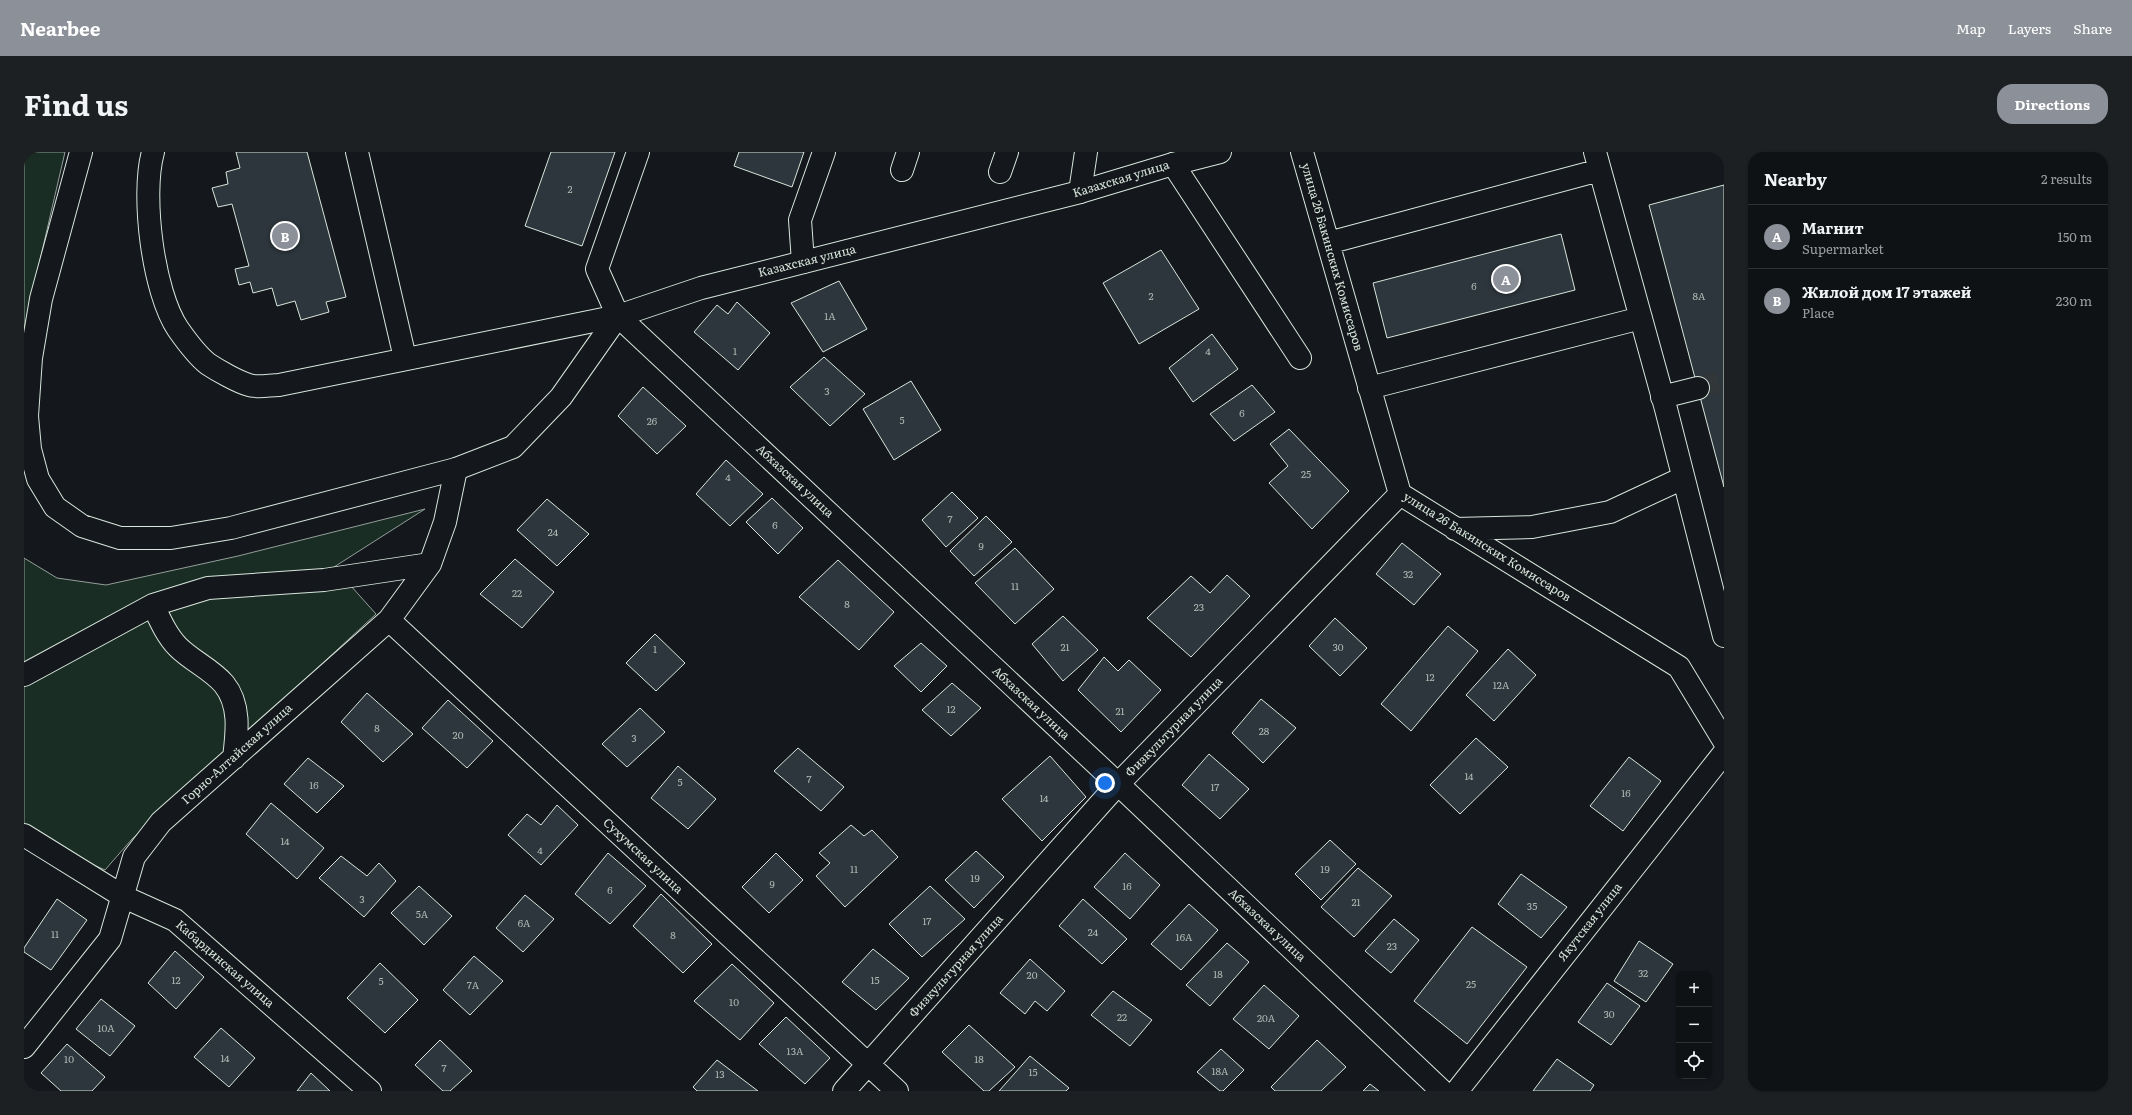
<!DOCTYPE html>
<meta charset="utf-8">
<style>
:root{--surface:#0f1215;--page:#1d2022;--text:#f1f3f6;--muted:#9b9ea0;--line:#2f3234;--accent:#8c9099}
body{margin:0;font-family:Literata,serif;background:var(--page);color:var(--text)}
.controls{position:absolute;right:12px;bottom:12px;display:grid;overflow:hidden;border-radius:8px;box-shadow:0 1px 3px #0004}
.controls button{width:36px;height:36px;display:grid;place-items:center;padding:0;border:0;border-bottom:1px solid var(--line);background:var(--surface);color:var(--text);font:20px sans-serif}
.you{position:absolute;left:1081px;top:631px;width:14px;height:14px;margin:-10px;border:3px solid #fff;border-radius:50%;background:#1a73e8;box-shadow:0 0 0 6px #1a73e833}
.badge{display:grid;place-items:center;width:26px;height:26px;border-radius:50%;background:var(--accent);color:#fff;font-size:13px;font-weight:700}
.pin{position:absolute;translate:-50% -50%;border:2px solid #fff;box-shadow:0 1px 4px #0006}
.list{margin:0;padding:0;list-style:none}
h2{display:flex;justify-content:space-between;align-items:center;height:52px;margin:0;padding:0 16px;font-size:17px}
h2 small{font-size:13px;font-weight:400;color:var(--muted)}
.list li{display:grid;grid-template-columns:26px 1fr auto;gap:12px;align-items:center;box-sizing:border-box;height:64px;padding:0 16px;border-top:1px solid var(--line)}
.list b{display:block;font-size:15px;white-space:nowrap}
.list p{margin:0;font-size:13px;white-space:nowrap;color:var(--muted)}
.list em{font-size:13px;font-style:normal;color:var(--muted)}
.icon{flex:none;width:22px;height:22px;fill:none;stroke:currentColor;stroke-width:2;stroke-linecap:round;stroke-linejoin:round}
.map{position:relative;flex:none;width:1700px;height:939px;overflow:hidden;border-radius:16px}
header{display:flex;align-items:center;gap:24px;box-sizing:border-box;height:56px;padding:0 20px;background:var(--accent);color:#fff}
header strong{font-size:19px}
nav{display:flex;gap:22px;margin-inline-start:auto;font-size:14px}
.intro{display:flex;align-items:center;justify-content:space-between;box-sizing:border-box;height:96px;padding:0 24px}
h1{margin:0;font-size:28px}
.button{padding:10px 18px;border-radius:16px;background:var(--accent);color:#fff;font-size:14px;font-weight:700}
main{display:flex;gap:24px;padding:0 24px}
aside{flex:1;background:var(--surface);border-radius:16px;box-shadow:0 1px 3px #0004}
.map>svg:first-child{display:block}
</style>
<header>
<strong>Nearbee</strong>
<nav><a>Map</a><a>Layers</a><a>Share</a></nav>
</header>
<div class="intro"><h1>Find us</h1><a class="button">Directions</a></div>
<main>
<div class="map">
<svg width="1700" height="939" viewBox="0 0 1700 939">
<rect width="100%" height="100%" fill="#14181c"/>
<path fill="#1a2d24" stroke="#939e99" d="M0,0h41l-41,177z
M401,357l-91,58 42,47 -244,225 -27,31 -81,-37v-275l33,20 49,7 132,-29z"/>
<path fill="#2c363c" stroke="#d8e6dc" d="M212,0h71l39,145 -20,5 3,10 -28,8 -6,-19 -18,5 -5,-18 -19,5 -3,-11 -11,3 -4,-16 14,-3 -17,-62 -14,3 -6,-19 16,-4 -2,-12 14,-4z
M527,0h64l-33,94 -57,-20z
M715,0h65l-12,35 -58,-21z
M1700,33v302l-75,-282z
M1537,82l14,56 -188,48 -14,-55z
M1137,98l38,59 -60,35 -36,-61z
M815,129l28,48 -44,23 -32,-49z
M713,150l33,31 -32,37 -44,-38 23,-27 11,9z
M1188,182l26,35 -45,33 -24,-34z
M800,205l41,37 -35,32 -40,-39z
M887,229l30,49 -47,30 -31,-51z
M1228,233l23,27 -41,29 -24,-27z
M619,235l43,39 -29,28 -39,-38z
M1265,277l60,62 -37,38 -43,-46 19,-17 -18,-22z
M702,308l37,34 -33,32 -34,-32z
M928,340l26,26 -32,29 -24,-27z
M748,346l31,30 -25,26 -32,-32z
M523,347l42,35 -32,32 -40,-36z
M962,364l26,26 -38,34 -24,-25z
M1378,391l39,31 -27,31 -38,-31z
M991,396l39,41 -39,35 -40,-41z
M491,407l39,33 -32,36 -42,-34z
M814,408l56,52 -35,38 -60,-53z
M1203,423l23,21 -59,61 -44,-39 44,-42 19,17z
M1039,464l35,34 -35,31 -31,-37z
M1311,466l32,30 -27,28 -31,-30z
M1424,474l30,25 -67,80 -30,-27z
M631,482l30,29 -29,28 -30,-28z
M897,491l26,23 -26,26 -27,-26z
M1484,497l28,26 -42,46 -28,-26z
M1080,505l14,14 11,-11 32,30 -40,42 -43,-42z
M928,531l29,25 -30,28 -29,-26z
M343,541l46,41 -30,28 -42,-40z
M1237,547l35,29 -33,35 -31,-30z
M424,548l45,41 -26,27 -45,-40z
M616,556l25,24 -38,35 -25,-23z
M1452,586l32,29 -48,47 -30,-29z
M774,596l46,39 -23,24 -47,-40z
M1185,602l40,35 -29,30 -38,-34z
M1026,604l36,41 -44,44 -40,-42z
M1605,605l32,24 -38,50 -33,-25z
M284,606l36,28 -27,27 -33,-29z
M654,614l38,33 -28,30 -37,-31z
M247,651l53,45 -27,31 -51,-45z
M533,653l21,20 -37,40 -33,-30 19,-21 14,11z
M827,673l13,11 8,-6 26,27 -53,50 -29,-31 14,-13 -11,-10z
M1306,688l26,24 -35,36 -26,-26z
M952,699l28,26 -30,31 -29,-28z
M584,701l38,33 -36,38 -35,-30z
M752,701l27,27 -34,33 -27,-26z
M1101,701l35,32 -30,34 -36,-32z
M317,704l26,20 12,-13 17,18 -32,36 -45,-39z
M1334,716l34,28 -38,41 -33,-30z
M1497,722l46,33 -26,31 -43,-34z
M395,734l33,30 -28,29 -33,-32z
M906,734l35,33 -43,38 -33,-33z
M637,742l51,50 -29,29 -50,-47z
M501,743l29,24 -31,33 -27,-24z
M33,747l30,21 -36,50 -27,-18v-4z
M1059,747l44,40 -25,25 -43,-38z
M1165,752l29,26 -37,40 -30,-26z
M1370,767l25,21 -28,33 -26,-22z
M1448,775l55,40 -60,77 -53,-43z
M1615,789l34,23 -27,38 -32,-21z
M1203,791l22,19 -39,44 -24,-21z
M849,797l36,29 -33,32 -34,-28z
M151,799l29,26 -28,32 -28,-26z
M450,804l29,25 -33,34 -27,-25z
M1006,807l35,32 -18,20 -12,-10 -10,13 -25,-21z
M356,811l38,37 -33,33 -38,-35z
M708,812l42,39 -34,37 -46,-39z
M1583,831l33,23 -29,39 -33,-23z
M1240,833l35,31 -30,33 -36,-30z
M1089,839l39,29 -22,26 -39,-31z
M77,847l34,27 -25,30 -34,-27z
M762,865l44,41 -25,26 -46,-40z
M945,873l46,42 -26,24h-5l-42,-39z
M197,876l34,30 -26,29 -35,-30z
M416,888l32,31 -22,20h-7l-28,-26z
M1293,888l29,27 -25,24h-46l-4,-4z
M43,892l38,33 -13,14h-31l-20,-18z
M1197,897l23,21 -21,21h-3l-23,-19z
M1006,904l39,32 -3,3h-67z
M1533,907l37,26 -4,6h-57z
M693,908l41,31h-61l-4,-4z
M287,921l19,18h-33z
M1346,932l9,7h-16z"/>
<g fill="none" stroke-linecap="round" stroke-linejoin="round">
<path stroke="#313739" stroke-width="22" stroke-dasharray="22 11" stroke-linecap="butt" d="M1674,236l26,-7"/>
<defs>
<path id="minor" d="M129,0c-12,43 0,140 25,177 7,10 21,28 30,35 9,6 30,18 41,21 8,3 21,0 30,0l339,-69
M333,0l48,206
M614,0l-41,117 21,47 500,468 324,307
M1278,0l98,342 279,173 45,74
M1571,0l71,257 58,227
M1149,12l127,194
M878,18l6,-18
M976,20l7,-20
M1056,40l6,-40
M1304,91l272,-73
M779,110l-3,-42 24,-68
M1345,236l272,-70
M1638,245l36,-9
M1431,377l77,-2 78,-15 73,-34
M129,453c7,15 14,31 25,42 14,14 33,22 46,37 17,21 13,49 10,74
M365,468l508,471
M0,523l129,-70 55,-17 116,-8 106,-16
M0,683l100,62 51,23 195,171
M0,895l86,-108 24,-82 27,-35 228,-202 41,-56 15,-42 11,-53
M820,939l274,-307 282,-290
M1433,939l267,-338"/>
<path id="major" d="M57,0l-40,147 -10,59 -4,58 3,33 8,30 17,28 27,19 38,12h51l60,-10 225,-59 57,-22 48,-50 57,-81 83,-28 379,-96 93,-28 47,-12"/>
</defs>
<use href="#minor" stroke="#d8e6dc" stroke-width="24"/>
<use href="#major" stroke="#d8e6dc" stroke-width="24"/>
<use href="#minor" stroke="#14181c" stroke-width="22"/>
<use href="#major" stroke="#14181c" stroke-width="22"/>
</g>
<g text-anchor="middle" stroke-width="3" stroke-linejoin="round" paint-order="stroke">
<g font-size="10" fill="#adbab4">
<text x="546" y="41">2</text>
<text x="1450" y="138">6</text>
<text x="1127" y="148">2</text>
<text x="1675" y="148">8А</text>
<text x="806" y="168">1А</text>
<text x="711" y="203">1</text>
<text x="1184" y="203">4</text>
<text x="803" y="243">3</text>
<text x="1218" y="265">6</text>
<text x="878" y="272">5</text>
<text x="628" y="273">26</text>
<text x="1282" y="326">25</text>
<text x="704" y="329">4</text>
<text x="926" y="371">7</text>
<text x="751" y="377">6</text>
<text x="529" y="384">24</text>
<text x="957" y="398">9</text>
<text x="1384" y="426">32</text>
<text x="991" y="438">11</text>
<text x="493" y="445">22</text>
<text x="823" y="456">8</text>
<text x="1175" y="459">23</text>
<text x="1041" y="499">21</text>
<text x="1314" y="499">30</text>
<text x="631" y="501">1</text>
<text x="1406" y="529">12</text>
<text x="1477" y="537">12А</text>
<text x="927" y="561">12</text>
<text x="1096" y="563">21</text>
<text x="353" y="580">8</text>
<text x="1240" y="583">28</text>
<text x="434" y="587">20</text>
<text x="610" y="590">3</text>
<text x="1445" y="628">14</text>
<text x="785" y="631">7</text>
<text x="656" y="634">5</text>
<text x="290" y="637">16</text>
<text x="1191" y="639">17</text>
<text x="1602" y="645">16</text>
<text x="1020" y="650">14</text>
<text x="261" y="693">14</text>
<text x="516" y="702">4</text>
<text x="830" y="721">11</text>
<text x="1301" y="721">19</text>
<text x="951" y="730">19</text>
<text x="748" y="736">9</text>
<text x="1103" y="738">16</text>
<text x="586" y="742">6</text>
<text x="338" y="751">3</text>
<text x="1332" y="754">21</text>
<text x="1508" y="758">35</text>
<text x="398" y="766">5А</text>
<text x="903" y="773">17</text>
<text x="500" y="775">6А</text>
<text x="1069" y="784">24</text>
<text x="31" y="786">11</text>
<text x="649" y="787">8</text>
<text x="1160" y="789">16А</text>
<text x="1368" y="798">23</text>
<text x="1619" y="825">32</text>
<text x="1194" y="826">18</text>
<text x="1008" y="827">20</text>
<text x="152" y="832">12</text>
<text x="851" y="832">15</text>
<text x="357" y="833">5</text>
<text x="1447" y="836">25</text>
<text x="449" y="837">7А</text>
<text x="710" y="854">10</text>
<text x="1585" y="866">30</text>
<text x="1098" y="869">22</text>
<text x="1242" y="870">20А</text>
<text x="82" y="880">10А</text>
<text x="771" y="903">13А</text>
<text x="201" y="910">14</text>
<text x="45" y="911">10</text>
<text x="955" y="911">18</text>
<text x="420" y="920">7</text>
<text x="1196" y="923">18А</text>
<text x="1009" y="924">15</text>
<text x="696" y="926">13</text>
</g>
<g font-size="12" fill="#d8e6dc" stroke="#14181c">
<text transform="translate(1097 27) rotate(-17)" y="4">Казахская улица</text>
<text transform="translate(1308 105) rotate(74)" y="4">улица 26 Бакинских Комиссаров</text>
<text transform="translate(783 109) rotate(-14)" y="4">Казахская улица</text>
<text transform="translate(771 329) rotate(43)" y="4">Абхазская улица</text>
<text transform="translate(1463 395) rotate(32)" y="4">улица 26 Бакинских Комиссаров</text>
<text transform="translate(1007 551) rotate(43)" y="4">Абхазская улица</text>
<text transform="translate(1150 575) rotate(-46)" y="4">Физкультурная улица</text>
<text transform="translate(213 602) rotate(-42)" y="4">Горно-Алтайская улица</text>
<text transform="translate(619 704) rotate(43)" y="4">Сухумская улица</text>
<text transform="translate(1566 770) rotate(-52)" y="4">Якутская улица</text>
<text transform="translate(1243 773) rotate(43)" y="4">Абхазская улица</text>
<text transform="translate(201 812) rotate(41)" y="4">Кабардинская улица</text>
<text transform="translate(932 814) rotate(-48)" y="4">Физкультурная улица</text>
</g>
</g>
</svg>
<div class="controls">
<button>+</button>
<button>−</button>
<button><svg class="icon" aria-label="locate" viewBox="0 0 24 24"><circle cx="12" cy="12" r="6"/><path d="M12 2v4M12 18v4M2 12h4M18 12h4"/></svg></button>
</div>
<div class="you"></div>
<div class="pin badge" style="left:1482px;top:127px">A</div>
<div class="pin badge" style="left:261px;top:84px">B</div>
</div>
<aside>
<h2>Nearby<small>2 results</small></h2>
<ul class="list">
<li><span class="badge">A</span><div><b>Магнит</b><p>Supermarket</p></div><em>150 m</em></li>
<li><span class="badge">B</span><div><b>Жилой дом 17 этажей</b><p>Place</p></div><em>230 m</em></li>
</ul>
</aside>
</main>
